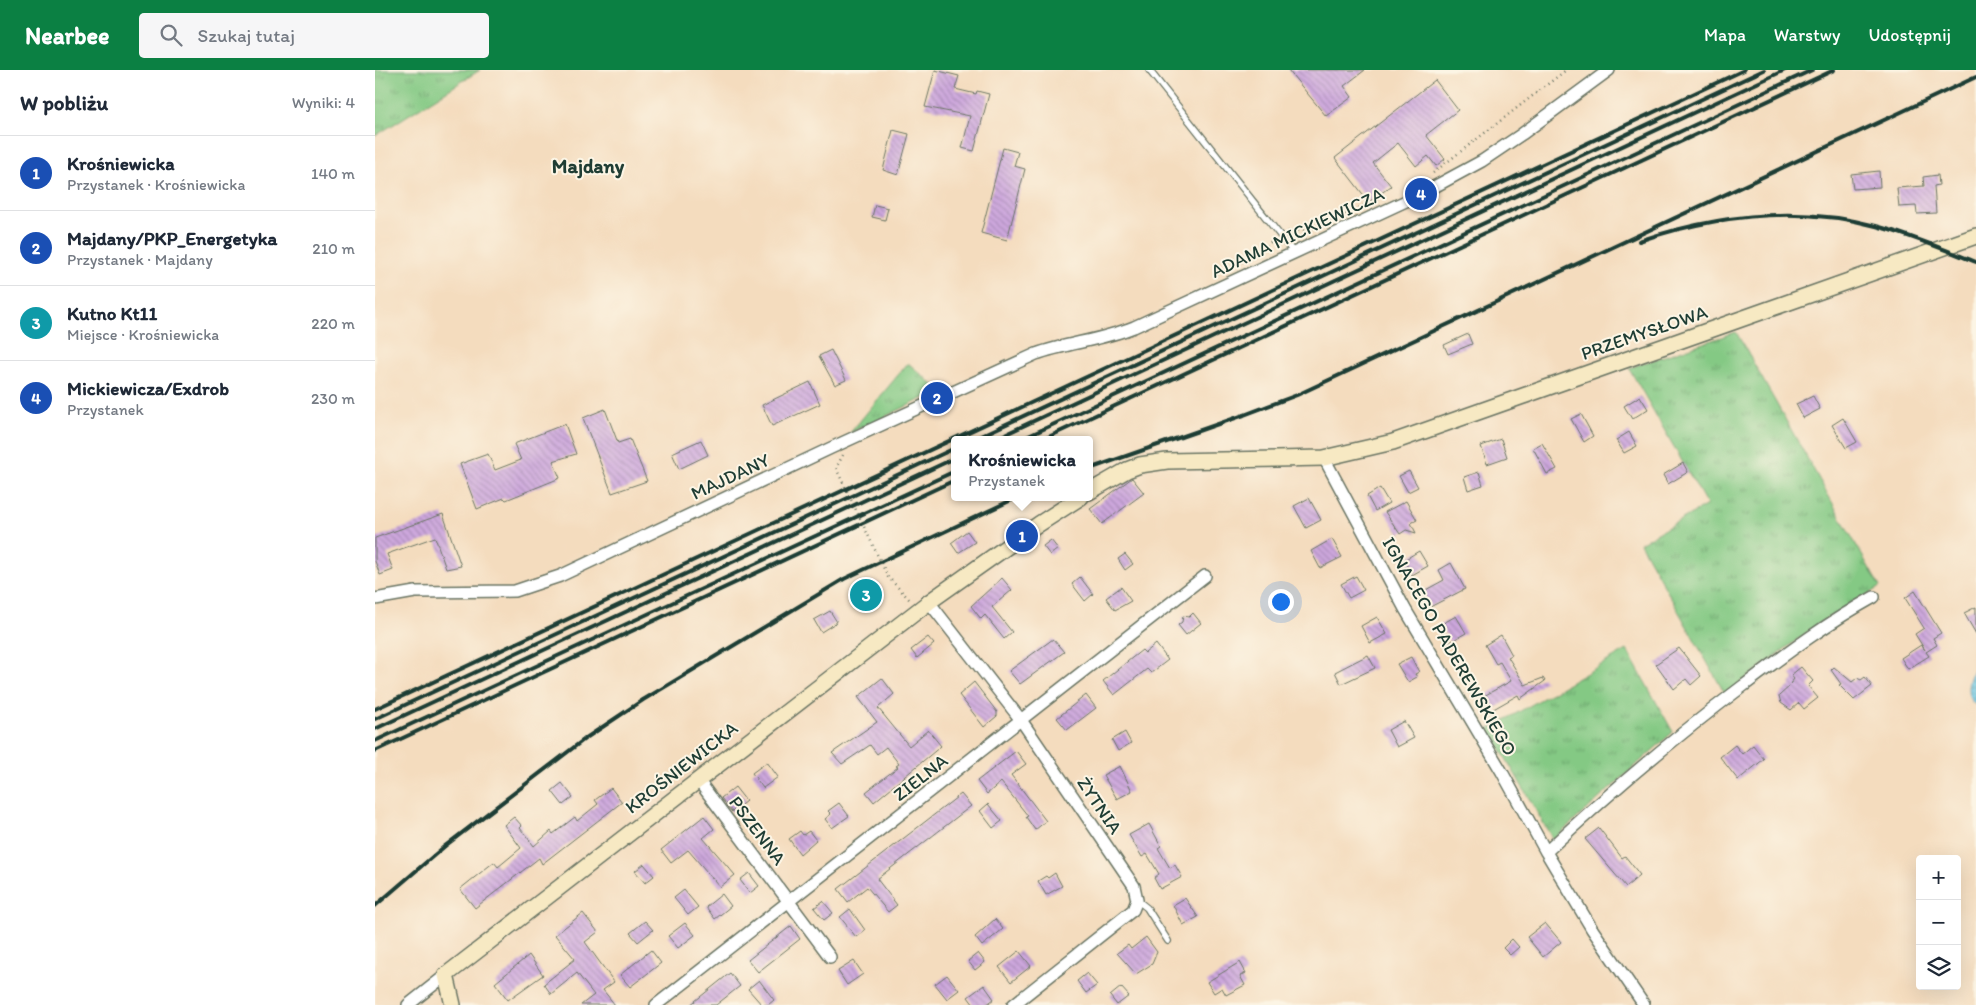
<!DOCTYPE html>
<html lang="pl">
<meta charset="utf-8">
<style>
:root{--surface:#fff;--page:#f6f6f7;--text:#1f2937;--muted:#747a83;--line:#e0e1e3;--accent:#0b8043}
body{margin:0;font-family:Itim,sans-serif;background:var(--page);color:var(--text)}
.controls{position:absolute;right:15px;bottom:15px;display:grid;overflow:hidden;border-radius:5px;box-shadow:0 5px 20px #0002}
.controls button{width:45px;height:45px;display:grid;place-items:center;padding:0;border:0;border-bottom:1px solid var(--line);background:var(--surface);color:var(--text);font:25px sans-serif}
.you{position:absolute;left:905px;top:531px;width:18px;height:18px;margin:-12px;border:4px solid #fff;border-radius:50%;background:#1a73e8;box-shadow:0 0 0 8px #1a73e833}
.badge{display:grid;place-items:center;width:32px;height:32px;border-radius:50%;background:var(--accent);color:#fff;font-size:16px;font-weight:700}
.pin{position:absolute;translate:-50% -50%;border:2px solid #fff;box-shadow:0 1px 5px #0006}
.popup{position:absolute;left:576px;top:366px;width:142px;height:65px;box-sizing:border-box;display:grid;place-content:center;border-radius:5px;background:var(--surface);filter:drop-shadow(0 1px 4px #0005);font-size:16px;white-space:nowrap;color:var(--muted)}
.popup b{font-size:19px;color:var(--text)}
.popup::after{content:'';position:absolute;left:50%;top:100%;margin-left:-10px;border:10px solid transparent;border-top-color:var(--surface)}
.list{margin:0;padding:0;list-style:none}
h2{display:flex;justify-content:space-between;align-items:center;height:65px;margin:0;padding:0 20px;font-size:21px}
h2 small{font-size:16px;font-weight:400;color:var(--muted)}
.list li{display:grid;grid-template-columns:32px 1fr auto;gap:15px;align-items:center;box-sizing:border-box;height:75px;padding:0 20px;border-top:1px solid var(--line)}
.list b{display:block;font-size:19px;white-space:nowrap}
.list p{margin:0;font-size:16px;white-space:nowrap;color:var(--muted)}
.list em{font-size:16px;font-style:normal;color:var(--muted)}
.icon{flex:none;width:28px;height:28px;fill:none;stroke:currentColor;stroke-width:2;stroke-linecap:round;stroke-linejoin:round}
.map{position:relative;flex:none;width:1601px;height:935px;overflow:hidden}
header{display:flex;align-items:center;gap:30px;box-sizing:border-box;height:70px;padding:0 25px;background:var(--accent);color:#fff}
header strong{font-size:24px}
nav{display:flex;gap:28px;margin-inline-start:auto;font-size:18px}
.search{width:350px;height:45px;background:var(--page);display:flex;align-items:center;gap:12px;box-sizing:border-box;padding:0 18px;border-radius:5px;color:var(--muted);font-size:19px}
main{display:flex}
aside{flex:1;background:var(--surface)}
.map>svg:first-child{display:block}
</style>
<header>
<strong>Nearbee</strong>
<div class="search"><svg class="icon" aria-label="search" viewBox="0 0 24 24"><circle cx="10" cy="10" r="6"/><path d="M15 15l6 6"/></svg>Szukaj tutaj</div>
<nav><a>Mapa</a><a>Warstwy</a><a>Udostępnij</a></nav>
</header>
<main>
<aside>
<h2>W pobliżu<small>Wyniki: 4</small></h2>
<ul class="list">
<li><span class="badge" style="background:#1a4fb4">1</span><div><b>Krośniewicka</b><p>Przystanek · Krośniewicka</p></div><em>140 m</em></li>
<li><span class="badge" style="background:#1a4fb4">2</span><div><b>Majdany/PKP_Energetyka</b><p>Przystanek · Majdany</p></div><em>210 m</em></li>
<li><span class="badge" style="background:#0f9aa8">3</span><div><b>Kutno Kt11</b><p>Miejsce · Krośniewicka</p></div><em>220 m</em></li>
<li><span class="badge" style="background:#1a4fb4">4</span><div><b>Mickiewicza/Exdrob</b><p>Przystanek</p></div><em>230 m</em></li>
</ul>
</aside>
<div class="map">
<svg width="1601" height="935" viewBox="0 0 1601 935">
<defs>
<pattern id="grass-tufts" width="24" height="20" patternUnits="userSpaceOnUse" patternTransform="scale(1.25)"><rect width="24" height="20" fill="#84c984"/><path d="M3 7l-1-3M5 7V3M7 7l1-3M15 17l-1-3M17 17v-4M19 17l1-3" fill="none" stroke="#6ba46d"/></pattern>
<pattern id="water-rules" width="6" height="5" patternUnits="userSpaceOnUse" patternTransform="scale(1.25)"><rect width="6" height="5" fill="#65c3e3"/><path d="M0 2.5h6" fill="none" stroke="#53a0b9"/></pattern>
<pattern id="building-back-hatch" width="6" height="6" patternUnits="userSpaceOnUse" patternTransform="scale(1.25)"><rect width="6" height="6" fill="#cda7dd"/><path d="M-1 5l2 2M0 0l6 6M5-1l2 2" fill="none" stroke="#a689b4"/></pattern>
</defs>
<rect width="100%" height="100%" fill="#fcf5e5"/>
<filter id="ink" filterUnits="userSpaceOnUse"><feTurbulence type="fractalNoise" baseFrequency=".02" numOctaves="2"/><feDisplacementMap in="SourceGraphic" scale="10" xChannelSelector="R" yChannelSelector="G"/><feConvolveMatrix kernelMatrix="1 2 1 2 8 2 1 2 1" color-interpolation-filters="sRGB"/></filter>
<filter id="wash" filterUnits="userSpaceOnUse"><feTurbulence type="fractalNoise" baseFrequency=".0096" numOctaves="4" result="noise"/><feDisplacementMap in="SourceGraphic" scale="20" xChannelSelector="R" yChannelSelector="G"/><feGaussianBlur stdDeviation="1.12" result="paint"/><feColorMatrix in="noise" values="0 0 0 0 0 0 0 0 0 0 0 0 0 0 0 0 0 1.4 0 .05"/><feComposite in="paint" operator="in"/></filter>
<g filter="url(#wash)">
<rect width="100%" height="100%" fill="#f4dcbe"/>
<path fill="url(#grass-tufts)" stroke="#52835c" d="M0,0h105l-105,66z
M1361,262l144,255 -58,34 -97,73 -85,-151 67,-38 -78,-137z
M533,293l29,25v4l-87,41z
M1252,580l46,82 -120,108 -64,-111z"/>
<path fill="url(#water-rules)" stroke="#42808c" d="M1601,596v39c-13,-9 -8,-28 0,-39z"/>
<g id="blocks">
<path fill="url(#building-back-hatch)" d="M560,0l24,6 -4,13 21,5 1,-3 12,3 -15,57 -12,-3 8,-32 -45,-9z
M913,0h77l-21,16 8,11 -26,19z
M1060,10l23,30 -32,25 19,24 -9,7 -8,-10 -12,10 -18,-23 -25,20 18,23 -22,16 -34,-44z
M518,60l16,4 -11,41 -15,-5z
M628,78l15,4 -4,14 11,3 -18,71 -26,-7z
M1504,101l1,16 -27,2 -2,-15z
M1563,105l1,10 -5,1 2,27 -19,1 -1,-8 -17,1 -2,-19 27,-2 -1,-9z
M500,135l13,3 -3,12 -13,-3z
M1093,264l4,10 -24,10 -4,-9z
M456,280l15,30 -11,5 -16,-29z
M435,312l10,22 -48,22 -10,-21z
M1265,326l8,13 -16,10 -8,-13z
M1438,326l7,13 -17,9 -7,-14z
M230,339l13,34 12,-4 17,42 -35,12 -29,-75z
M1206,344l12,22 -9,6 -13,-23z
M1468,348l14,24 -11,6 -14,-23z
M190,354l11,30 -23,7 7,17 -54,22 -2,-2 -27,11 -17,-45 28,-10 7,16 26,-10 -7,-16z
M1254,362l8,14 -13,7 -8,-13z
M1126,369l6,18 -20,7 -6,-18z
M326,370l7,15 -29,14 -7,-16z
M1167,373l15,26 -10,5 -14,-26z
M1308,393l5,9 -20,12 -5,-9z
M1034,401l9,16 -10,5 -9,-16z
M1104,402l4,13 -15,5 -4,-13z
M757,408l12,15 -42,31 -12,-15z
M1005,418l9,15 -14,8 -8,-15z
M934,428l12,22 -15,8 -12,-22z
M1031,431l11,19 -6,3 5,10 -10,-3 -6,4 -15,-22z
M68,444l18,52 -15,3 -11,-32 -48,17 6,16 -13,5 -5,-14v-23z
M592,461l8,11 -17,11 -7,-10z
M957,469l10,18 -22,11 -9,-17z
M676,470l7,9 -8,6 -7,-9z
M1044,481l9,15 -16,9 -8,-15z
M750,484l8,10 -8,6 -7,-11z
M1076,493l14,26 -35,18 -8,-15 22,-12 -5,-10z
M981,506l8,14 -15,8 -8,-14z
M705,507l13,17 -8,7 -13,-17z
M627,508l10,12 -20,17 20,25 -8,7 -19,-24 -4,4 -10,-13z
M502,512l6,10 -15,7 -5,-10z
M746,517l10,14 -16,9 -9,-12z
M1540,521l26,42 -8,5 4,7 -11,7 3,4 -21,13 -7,-11 20,-13 4,5 -10,-16 9,-6 -19,-30z
M1601,537v27l-12,-21z
M455,541l7,11 -16,10 -7,-12z
M818,543l8,10 -15,12 -8,-10 4,-3 1,-6 6,1z
M1081,546l10,17 -16,9 -10,-17z
M1002,547l10,17 -17,9 -9,-17z
M1126,565l11,20 -4,2 17,28 18,-7 2,3 -25,18 -2,-4 -28,16 -8,-14 29,-16 -11,-19 -4,2 -11,-19z
M553,567l6,7 -17,14 -6,-8z
M678,569l11,13 -44,32 -11,-13z
M781,574l12,16 -17,13 -4,-4 -33,26 -11,-14 39,-31 3,3z
M1304,578l22,28 -10,9 -5,-6 -12,10 -18,-25z
M993,585l7,13 -34,16 -6,-12z
M1036,587l8,15 -4,2 2,3 -9,5 -11,-18z
M1426,597l12,14 -5,5 10,12 -14,11 -5,-6 -8,7 -10,-7 -2,-7 12,-11 -1,-1 4,-5 -3,-4z
M1459,597l18,15 5,-4 4,2 4,-3 7,9 -18,14 -15,-15 2,-1 -10,-14z
M507,608l12,16 -16,14 31,38 19,-16 13,16 -67,56 -8,-10 32,-25 -2,-1 3,-2 -13,-17 -9,7 -7,-9 -28,19 -10,-11 45,-31 -19,-25z
M599,612l23,30v4l-13,11 -25,-32z
M711,625l10,13 -29,22 -10,-12z
M1029,651l10,17 -17,9 -9,-17z
M750,662l6,11 -13,8 -6,-11z
M1360,675l7,9 11,-9 11,14 -26,21 -18,-23z
M641,681l10,13 -15,11 35,46 -11,9 -9,-13 2,-1 -27,-34 -14,12 -10,-13z
M392,692l11,15 -15,11 -11,-15z
M745,696l12,25 -15,8 -14,-24z
M187,713l11,14 -10,8 -11,-14z
M360,717l11,14 -14,11 -11,-14z
M236,718l11,14 -80,62 -3,-6 -64,50 -15,-19 34,-27 4,5 23,-19 -17,-23 10,-8 8,9 -2,2 14,18 17,-15 2,3 22,-17 2,4 21,-17 -3,-4z
M586,724l10,12 -94,73 20,26 -9,7 -21,-25 -19,15 -10,-13z
M464,733l10,13 -17,12 -7,-9 6,-5 -3,-3z
M613,734l14,17 -9,7 -13,-17z
M329,746l10,13 -11,9 32,37 -15,12 -32,-37 -17,13 -10,-13z
M774,754l12,22 -3,2 12,20 5,-3 7,12 -22,12 -6,-11 5,-4 -12,-20 -5,3 -13,-22z
M1224,758l23,30 3,-2 15,19 -14,12 -41,-48z
M425,761l3,4 6,-4 7,9 -16,14 -11,-15z
M269,794l10,12 -9,7 -10,-12z
M374,803l10,13 -9,7 -10,-13z
M680,803l7,13 -16,9 -8,-14 8,-5 2,2z
M309,820l14,17 -10,8 -14,-17z
M347,824l9,12 -16,13 -9,-12z
M810,828l13,19 -15,8 -10,-20z
M448,831l10,12 -9,7 -10,-12z
M475,839l15,21 -9,7 -16,-20z
M208,843l15,19 -13,10 29,40 -11,8 12,15h-34l13,-10 -17,-22 -26,21 -7,-10 31,-25 -20,-24z
M620,849l8,10 -21,17 -7,-9z
M270,851l8,9 -15,12 -8,-9z
M310,853l10,12 -17,13 -10,-12z
M1170,853l16,19 -18,15 -16,-20z
M416,856l9,13 -42,33 -10,-12z
M771,867l11,15 -5,12 -16,10 -19,-21 11,-8 3,4z
M1137,869l7,8 -9,8 -7,-7z
M276,880l10,13 -31,24 -10,-12z
M644,881l12,15 -20,16 -12,-15z
M603,883l7,9 -10,8 -7,-9z
M154,885l14,20 -35,25 -13,-17z
M479,891l9,13 -16,11 -9,-14z
M865,892l6,11 -6,3 5,9 -19,10 -4,-7 -8,5 -7,-11z
M355,903l10,13 -24,19h-26z
M712,903l10,12 -11,8 -9,-12z
M572,905l12,15 -12,9 -12,-15z
M384,910l15,20 -6,5h-6l-14,-16z
M609,915l10,14 -8,6h-12l-6,-8z
M746,917l8,9 -12,9 -7,-9z"/>
</g>
</g>
<g filter="url(#ink)">
<use href="#blocks" fill-opacity="0" stroke="#6a7564" stroke-width="1"/>
<g fill="none" stroke-linecap="round" stroke-linejoin="round">
<defs>
<path id="lane" d="M774,0l145,183
M762,830l10,8 21,33"/>
<path id="street" d="M949,388l81,151 97,163 44,80 46,77 52,76
M0,529l40,-7 100,-1 45,-15 271,-128 205,-94c32,-11 66,-14 98,-27l287,-133 61,-33 40,-27 87,-64
M554,532l92,118 113,166 3,14 -4,10 -120,95
M323,710l132,177
M1171,782c63,-59 128,-114 197,-166 43,-32 84,-63 131,-89
M33,935l38,-30
M281,935l549,-429"/>
<path id="secondary" d="M714,422l38,-22 13,-5 27,-4 157,-3 69,-16 583,-206
M78,935l-7,-30 483,-373 110,-78 42,-27"/>
</defs>
<use href="#lane" stroke="#6a7564" stroke-width="8"/>
<use href="#street" stroke="#6a7564" stroke-width="14"/>
<use href="#secondary" stroke="#6a7564" stroke-width="18"/>
<path stroke="#6a7564" stroke-width="2.5" stroke-dasharray="1 4" stroke-linecap="butt" d="M1058,103l133,-103
M913,162l25,-4 68,-30
M853,199l31,-16 14,-13
M468,385l-7,13 52,109 22,23"/>
<use href="#lane" stroke="#fff" stroke-width="5.5"/>
<use href="#street" stroke="#fff" stroke-width="11"/>
<use href="#secondary" stroke="#f7e9c3" stroke-width="15"/>
<path stroke="#1f3d34" stroke-width="4" d="M1264,171c78,-26 157,-36 237,-15 34,9 67,23 100,36
M597,370l792,-370
M618,370l792,-370
M645,370l792,-370
M667,370l792,-370
M714,399l155,-54 53,-20 679,-318
M0,639l1369,-639
M0,649l580,-271
M0,659l580,-271
M0,671l580,-270
M0,681l580,-271
M0,836l70,-60 141,-108 57,-38 201,-121 174,-82"/>
</g>
</g>
<g text-anchor="middle" stroke-width="4" stroke-linejoin="round" paint-order="stroke">
<g font-size="19" fill="#1f3d34" stroke="#fcf5e5">
<text transform="translate(922 162) rotate(-25)" y="7">ADAMA MICKIEWICZA</text>
<text transform="translate(1269 262) rotate(-19)" y="7">PRZEMYSŁOWA</text>
<text transform="translate(355 406) rotate(-25)" y="7">MAJDANY</text>
<text transform="translate(1075 576) rotate(60)" y="7">IGNACEGO PADEREWSKIEGO</text>
<text transform="translate(306 697) rotate(-38)" y="7">KROŚNIEWICKA</text>
<text transform="translate(545 707) rotate(-38)" y="7">ZIELNA</text>
<text transform="translate(725 735) rotate(56)" y="7">ŻYTNIA</text>
<text transform="translate(383 760) rotate(53)" y="7">PSZENNA</text>
</g>
<g font-size="20" font-weight="bold" fill="#1f3d34" stroke="#fcf5e5">
<text x="213" y="103">Majdany</text>
</g>
</g>
</svg>
<div class="controls">
<button>+</button>
<button>−</button>
<button><svg class="icon" aria-label="layers" viewBox="0 0 24 24"><path d="M12 4l9 5-9 5-9-5zM3 14l9 5 9-5"/></svg></button>
</div>
<div class="you"></div>
<div class="pin badge" style="left:647px;top:466px;background:#1a4fb4">1</div>
<div class="popup"><b>Krośniewicka</b>Przystanek</div>
<div class="pin badge" style="left:562px;top:328px;background:#1a4fb4">2</div>
<div class="pin badge" style="left:491px;top:525px;background:#0f9aa8">3</div>
<div class="pin badge" style="left:1046px;top:124px;background:#1a4fb4">4</div>
</div>
</main>
